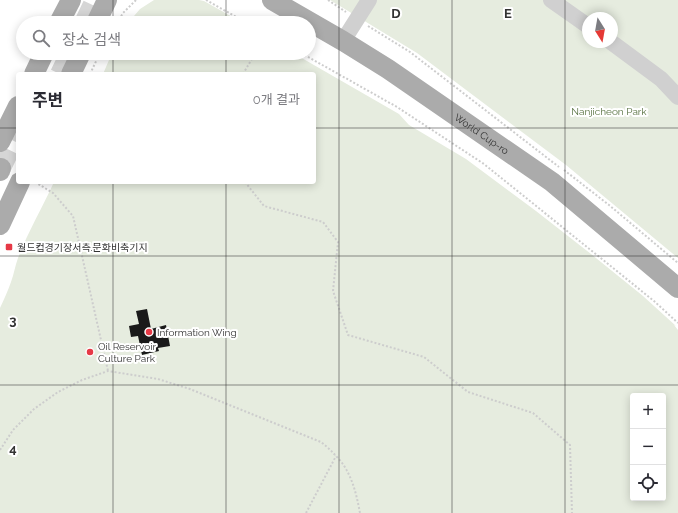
<!DOCTYPE html>
<html lang="ko">
<meta charset="utf-8">
<style>
:root{--surface:#fff;--page:#f2f2f3;--text:#2b2b33;--muted:#7c7c81;--line:#e1e1e2}
body{margin:0;font-family:Raleway,"Noto Sans KR",sans-serif;background:var(--page);color:var(--text)}
.controls{position:absolute;right:12px;bottom:12px;display:grid;overflow:hidden;border-radius:4px;box-shadow:0 2px 10px #0003}
.controls button{width:36px;height:36px;display:grid;place-items:center;padding:0;border:0;border-bottom:1px solid var(--line);background:var(--surface);color:var(--text);font:20px sans-serif}
.compass{position:absolute;left:582px;top:12px;width:36px;height:36px;border-radius:50%;background:var(--surface);box-shadow:0 2px 10px #0003;rotate:169deg}
.list{margin:0;padding:0;list-style:none}
h2{display:flex;justify-content:space-between;align-items:center;height:52px;margin:0;padding:0 16px;font-size:17px}
h2 small{font-size:13px;font-weight:400;color:var(--muted)}
.icon{flex:none;width:22px;height:22px;fill:none;stroke:currentColor;stroke-width:2;stroke-linecap:round;stroke-linejoin:round}
.map{position:relative;flex:none;width:678px;height:513px;overflow:hidden}
.search{position:absolute;background:var(--surface);box-shadow:0 2px 10px #0003;left:16px;top:16px;width:300px;height:44px;display:flex;align-items:center;gap:10px;box-sizing:border-box;padding:0 14px;border-radius:22px;color:var(--muted);font-size:15px}
.panel{position:absolute;background:var(--surface);box-shadow:0 2px 10px #0003;left:16px;top:72px;width:300px;height:112px;border-radius:4px}
.map>svg:first-child{display:block}
</style>
<div class="map">
<svg width="678" height="513" viewBox="0 0 678 513">
<rect width="100%" height="100%" fill="#fff"/>
<path fill="#e6ecdf" fill-rule="evenodd" d="M154,0h45l5,1 39,22h-115l12,-14z
M330,0h348v258l-112,-93 -149,-112zM588,18h24v24h-24z
M112,53h181l106,61 10,11 57,34 70,52 55,43 52,42 33,30 -2,-1 4,5v183h-678v-205c4,-9 8,-17 11,-26 3,-8 4,-16 7,-24 10,-26 24,-50 36,-76h260v-108h-211zM633,396h30v102h-30z"/>
<path fill="#1a1a1a" d="M147,309l4,20 15,-4 4,21 -12,2 1,3 -17,4 -4,-19 -7,1 -2,-11 10,-2 -3,-13z"/>
<g fill="none" stroke-linecap="round" stroke-linejoin="round">
<path stroke="#d6d6d6" stroke-width="20" stroke-dasharray="20 10" stroke-linecap="butt" d="M84,23l11,-23
M60,74l10,-21
M1,168l17,-35"/>
<path stroke="#cdcdcd" stroke-width="2" stroke-dasharray="2 2" stroke-linecap="butt" d="M206,0l41,23
M328,0l18,12
M117,23l6,-10 13,-13
M368,26l42,26 149,115
M301,53l96,54 87,57 170,137 24,22
M90,74l10,-21
M243,74l10,-17
M564,170l45,35 69,58
M35,182l18,11 20,23 35,155
M245,182l19,24 59,16 15,20 -5,49 15,44 76,22 44,35 65,21 37,32 2,68
M0,450l13,-20 21,-21 24,-17 24,-12 26,-9 50,8 32,10 131,53c5,4 10,8 14,13 16,15 21,37 25,58
M306,513l30,-57"/>
<path stroke="#d0d0d0" stroke-width="16" d="M551,0l37,26
M343,41l26,-41
M611,42l50,37 17,18"/>
<g stroke="#ababab" stroke-width="20">
<path id="s1" d="M272,0l71,41 45,28 164,113 126,106"/>
<path d="M59,23l12,-23"/>
<path d="M96,23l11,-23"/>
<path d="M34,74l10,-21"/>
<path d="M71,74l10,-21"/>
<path d="M0,142l18,-36"/>
<path d="M0,171l1,-3"/>
<path d="M0,225l20,-43"/>
</g>
</g>
<path fill="none" stroke="#333" stroke-width="1" stroke-opacity="0.55" d="M113,0v23M226,0v23M339,0v513M452,0v513M565,0v513M113,53v21M226,53v21M0,128h18M314,128h364M113,182v331M226,182v331M0,256h678M0,385h678"/>
<g fill="#e63946" stroke="#fff" stroke-width="1.5">
<rect x="5" y="243" width="8" height="8" rx="2"/>
<circle cx="149" cy="332" r="4"/>
<circle cx="90" cy="352" r="4"/>
</g>
<g text-anchor="middle" stroke-width="4" stroke-linejoin="round" paint-order="stroke">
<g font-size="10" fill="#56703f" stroke="#fff">
<text x="609" y="115">Nanjicheon Park</text>
</g>
<g font-size="10" fill="#333" stroke="#fff">
<text dy="4" stroke="none"><textPath href="#s1" startOffset="249">World Cup-ro</textPath></text>
</g>
<g font-size="10" fill="#333" stroke="#fff" text-anchor="start">
<text x="17" y="251">월드컵경기장서측.문화비축기지</text>
<text x="157" y="336">Information Wing</text>
<text x="98" y="350">Oil Reservoir<tspan x="98" dy="12">Culture Park</tspan></text>
</g>
</g>
<g font-size="13" text-anchor="middle" font-weight="bold" fill="#333" stroke="#fff" stroke-width="4" stroke-linejoin="round" paint-order="stroke">
<text x="396" y="18">D</text>
<text x="508" y="18">E</text>
<text x="13" y="325">3</text>
<text x="13" y="453">4</text>
</g>
</svg>
<div class="controls">
<button>+</button>
<button>−</button>
<button><svg class="icon" aria-label="locate" viewBox="0 0 24 24"><circle cx="12" cy="12" r="6"/><path d="M12 2v4M12 18v4M2 12h4M18 12h4"/></svg></button>
</div>
<svg class="compass" viewBox="-18 -18 36 36"><path d="M0-13l5 13h-10z" fill="#e53935"/><path d="M0 13l5-13h-10z" fill="#7c7c81"/></svg>
<div class="search"><svg class="icon" aria-label="search" viewBox="0 0 24 24"><circle cx="10" cy="10" r="6"/><path d="M15 15l6 6"/></svg>장소 검색</div>
<section class="panel">
<h2>주변<small>0개 결과</small></h2>
<ul class="list">
</ul>
</section>
</div>
